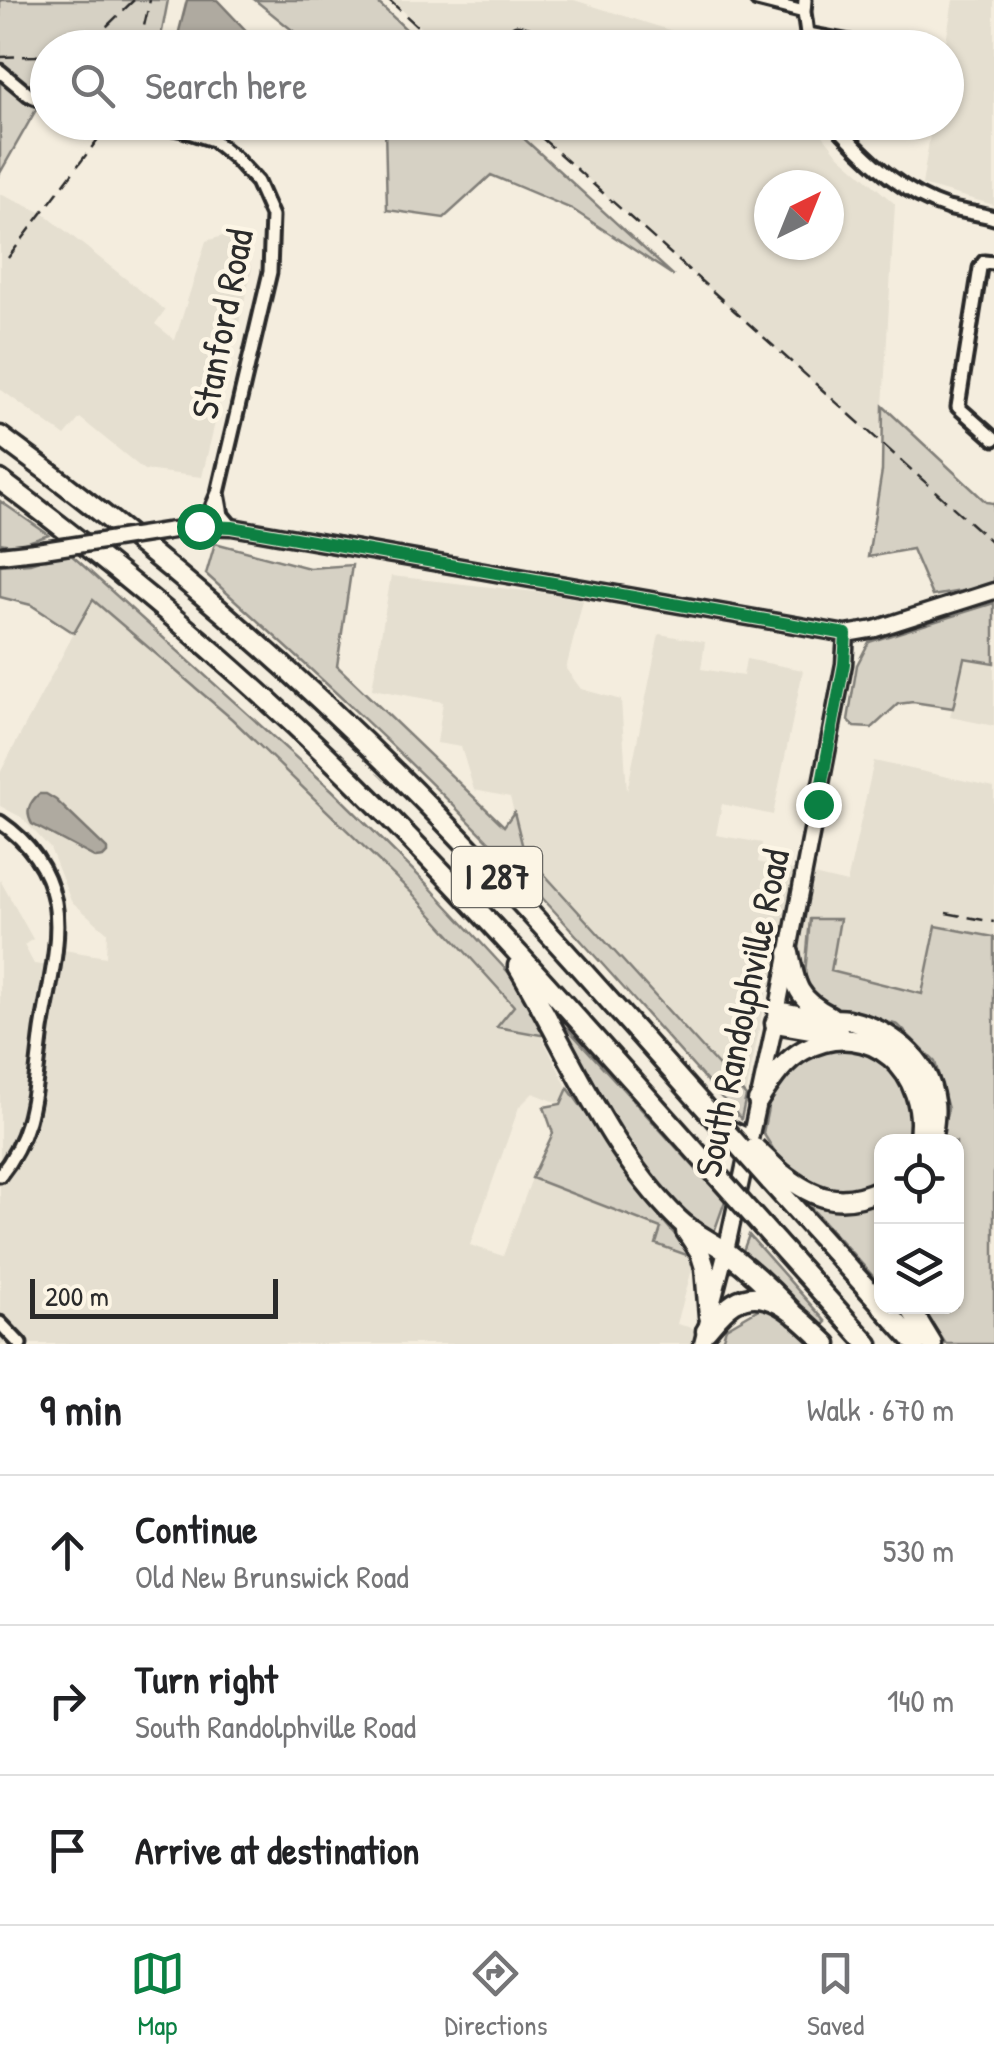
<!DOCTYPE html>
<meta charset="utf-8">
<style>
:root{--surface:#fff;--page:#f6f6f6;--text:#202124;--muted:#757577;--line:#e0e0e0;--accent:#0b8043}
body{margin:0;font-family:"Patrick Hand",sans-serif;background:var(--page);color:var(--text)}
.controls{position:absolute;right:30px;bottom:30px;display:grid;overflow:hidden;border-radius:20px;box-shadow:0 2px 8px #0004}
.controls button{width:90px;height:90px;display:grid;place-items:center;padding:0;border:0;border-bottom:2px solid var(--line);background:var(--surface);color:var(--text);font:50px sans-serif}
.compass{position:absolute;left:754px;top:170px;width:90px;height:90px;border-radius:50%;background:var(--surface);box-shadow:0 2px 8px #0004;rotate:43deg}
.scale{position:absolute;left:30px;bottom:25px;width:248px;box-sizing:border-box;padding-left:10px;border:5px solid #2b2b2b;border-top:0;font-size:28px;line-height:35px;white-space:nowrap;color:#2b2b2b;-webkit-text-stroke:8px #fcf5e5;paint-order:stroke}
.stop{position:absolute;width:30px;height:30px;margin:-22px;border:8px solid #0b8043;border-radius:50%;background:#fff}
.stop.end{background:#0b8043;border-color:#fff;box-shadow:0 2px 10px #0008}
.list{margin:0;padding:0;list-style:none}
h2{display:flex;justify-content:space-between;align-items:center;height:130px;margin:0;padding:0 40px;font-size:42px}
h2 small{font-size:32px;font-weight:400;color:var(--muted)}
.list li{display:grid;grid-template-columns:65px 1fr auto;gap:30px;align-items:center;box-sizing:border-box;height:150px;padding:0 40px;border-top:2px solid var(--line)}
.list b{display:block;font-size:38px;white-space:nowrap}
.list p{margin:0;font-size:32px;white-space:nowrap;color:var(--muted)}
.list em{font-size:32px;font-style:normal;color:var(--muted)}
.icon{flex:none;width:55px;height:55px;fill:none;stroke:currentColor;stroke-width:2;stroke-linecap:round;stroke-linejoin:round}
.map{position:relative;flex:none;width:994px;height:1344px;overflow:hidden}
.search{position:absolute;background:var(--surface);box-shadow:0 2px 8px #0004;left:30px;right:30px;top:30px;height:110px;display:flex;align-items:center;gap:25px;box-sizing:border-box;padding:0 35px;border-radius:55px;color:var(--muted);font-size:38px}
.sheet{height:580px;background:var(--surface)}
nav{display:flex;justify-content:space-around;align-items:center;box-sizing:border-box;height:140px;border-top:2px solid var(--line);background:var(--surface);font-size:28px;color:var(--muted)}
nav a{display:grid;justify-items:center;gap:5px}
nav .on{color:var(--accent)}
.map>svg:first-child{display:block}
</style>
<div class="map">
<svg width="994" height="1344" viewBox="0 0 994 1344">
<rect width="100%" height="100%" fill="#f4edde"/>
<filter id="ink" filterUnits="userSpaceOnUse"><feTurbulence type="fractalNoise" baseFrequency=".01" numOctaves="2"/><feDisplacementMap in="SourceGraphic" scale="20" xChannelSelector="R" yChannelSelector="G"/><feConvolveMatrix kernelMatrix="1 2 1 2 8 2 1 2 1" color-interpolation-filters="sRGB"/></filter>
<g filter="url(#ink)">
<path fill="#e5dfd0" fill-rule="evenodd" d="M391,0h183l149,47h-280z
M953,0h41v205l-72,-20 10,-62 14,-1 -1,-75z
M526,123h287l24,30 58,51 -12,202 -4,36zM769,185h60v60h-60z
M0,194l43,19 122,97 -10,14 20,16 31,-99 27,-8 19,35 -50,209 -58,-7 -64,-52 -15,18 -65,-47z
M391,576l164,18 28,6 -17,69 15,20 40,11 6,91 32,-157 46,8 -4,27 42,7 3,-17 57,11 -30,145 -51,-11 -6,31 46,8 -4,19 89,21 27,-122 120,26v150l-58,-11 -13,68 -92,-23 -64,17 -21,108 -222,-244 -14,-55 -36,-7 -13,-43 -24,-4 6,-41 -71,-13z
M92,599l140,120 181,175 102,112 -17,21 43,8 26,52 -6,17 -28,-11 -14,14 -49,138 33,11 29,-78 130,50 33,30 -18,66 46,12 -2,8h-721v-464l33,59 -9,6 10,19 26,3 4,-17 42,7 1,-25 -36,-31 -21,-53 -29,-31 -21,-11v-33z
M964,657l30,6v63l-44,-9z"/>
<path fill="#d6d1c4" stroke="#807e78" stroke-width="2.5" d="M0,0h168l-9,47 -111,1 -1,54 -6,-1 -41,72z
M255,0h120l50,47h-112z
M381,123h126l167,153 -102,-67 -81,-34 -47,43 -57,-8 -2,-83z
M883,406l103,96 8,1v78l-9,6 -53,9 -20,-47 -44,8 14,-86z
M0,501l49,34 -33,11 -16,-3z
M215,543l94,25 43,-3 -15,101 167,160 10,-14 10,40 222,244 -5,23c-79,-86 -155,-176 -236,-261 -95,-99 -197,-192 -299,-284z
M67,551l265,239 93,92 84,91 39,61 -7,1 -44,-8 17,-21 -101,-112 -181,-175 -139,-119 -19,33 -43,-28 -31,-8v-32l30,-2z
M994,603v60l-30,-5 -11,50 -40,-6 -15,2 -26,24 -18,-1 -6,-7 9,-55 12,-23z
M810,919h30l-9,52 91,23 14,-68 58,11v407h-48l-25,-37 35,-1v-164l-17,-1 9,-32 -13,-47 -37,-37 -51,-13 -31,-12 -12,-15z
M561,1025l6,3 158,173 -12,34 -28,-18 -53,-69z
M856,1048c25,8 50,26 56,53 2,13 1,28 1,40l-31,1 -1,41 -43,11 -35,-11 -26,-28 -14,-22 6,-30 10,-25 10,-13 31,-16z
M568,1088l91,128 36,42 -39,-14 5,-16 -129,-50 21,-45 -9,-26 17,-3z
M796,1191l85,3v91z
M749,1235l77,87 -5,5 -48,-48 -14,-10 -16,-18z
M762,1307l16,2 38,35h-95l5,-16z"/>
<path fill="#afaaa0" stroke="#7a7771" stroke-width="2.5" d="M187,0h30l40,42 1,5h-83z
M39,794h7l10,6 51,49v4l-4,4 -7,1 -64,-34c-7,-12 -3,-21 7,-30z"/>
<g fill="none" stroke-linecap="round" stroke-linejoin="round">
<defs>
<path id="minor" d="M757,0l47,12
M805,0l-1,12 5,36
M517,33l53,15
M808,34l74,14
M892,48l9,-3 7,3
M0,71l29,24 19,8
M141,122l42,8 30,10 22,18 22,24 15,34 -2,56 -52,221 -8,19 -11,14
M836,122l5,9c31,33 63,63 107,77 15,4 31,5 46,10
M994,263l-10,-1 -4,6 -22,139 36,32
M218,493l4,22 10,12
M0,822c28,19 48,46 55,80 7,39 -7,89 -13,128 -4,30 -6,62 -14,91 -6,20 -15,38 -28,54
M0,1323l20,21"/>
<path id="major" d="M167,531l32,-5 33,1 614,107 29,-5 119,-38
M0,555l44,-5
M702,1344l24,-93 49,-228 69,-359 2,-30"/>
<path id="highway" d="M0,436c147,107 286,226 414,355 107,108 207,223 308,336l21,10
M0,480c133,99 261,208 378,326 117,118 226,243 337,367
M789,953c6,32 9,47 41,63
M518,966c51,85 88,182 160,253 15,15 34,22 50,34 25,19 47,40 68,63
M778,1011c15,3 31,7 47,8 8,0 15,0 23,1 41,9 81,38 86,82 2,13 -1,27 -3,40
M775,1023l64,11
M758,1101c13,-20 25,-40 46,-51 66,-35 128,24 114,92
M780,1172c34,27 60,37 102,17
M770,1181l112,124
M763,1227l105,117
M686,1231l14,21 5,16 4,48
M882,1306l34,38
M909,1306l23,38
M706,1331c8,-9 17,-21 28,-28 35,-22 70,20 93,41"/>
</defs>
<use href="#minor" stroke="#2b2b2b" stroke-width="19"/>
<use href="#major" stroke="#2b2b2b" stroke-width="21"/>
<use href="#highway" stroke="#2b2b2b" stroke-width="25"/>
<use href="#minor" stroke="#fcf5e5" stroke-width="11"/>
<use href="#major" stroke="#fcf5e5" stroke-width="14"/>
<use href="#highway" stroke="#fcf5e5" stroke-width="18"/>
<path stroke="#2b2b2b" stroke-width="2.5" stroke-dasharray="15 8" stroke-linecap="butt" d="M389,0l52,48
M66,48l41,-22 27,-26
M139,48l11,-48
M0,57l36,-1 12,-3
M524,122l470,422
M8,258l103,-136
M946,913l48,9"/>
<defs>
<path id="major-bridge" d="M44,550l123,-19"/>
<path id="highway-bridge" d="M722,1127l48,54
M755,1148l25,24
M715,1173l48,54"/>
</defs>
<use href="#major-bridge" stroke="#2b2b2b" stroke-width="21" stroke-linecap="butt"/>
<use href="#highway-bridge" stroke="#2b2b2b" stroke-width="25" stroke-linecap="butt"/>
<use href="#major-bridge" stroke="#fcf5e5" stroke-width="14"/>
<use href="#highway-bridge" stroke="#fcf5e5" stroke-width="18"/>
</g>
</g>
<g fill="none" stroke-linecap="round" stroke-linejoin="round" filter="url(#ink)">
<path stroke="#0b8043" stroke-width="12" d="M199,526l33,1 614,107 -2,30 -26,140"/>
</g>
<g text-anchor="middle" stroke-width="9" stroke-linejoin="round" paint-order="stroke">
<rect fill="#fcf5e5" stroke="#6a6863" stroke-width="2.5" x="452" y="847" width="90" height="60" rx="8"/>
<g font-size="35" font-weight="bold" fill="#2b2b2b">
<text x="497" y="889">I 287</text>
</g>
<g font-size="38" fill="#2b2b2b" stroke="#fcf5e5">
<text transform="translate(222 324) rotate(-79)" y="13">Stanford Road</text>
<text transform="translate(742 1013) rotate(-78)" y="13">South Randolphville Road</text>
</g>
</g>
</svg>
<div class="controls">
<button><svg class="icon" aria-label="locate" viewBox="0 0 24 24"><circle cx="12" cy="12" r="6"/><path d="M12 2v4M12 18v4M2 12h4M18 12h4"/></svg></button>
<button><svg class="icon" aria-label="layers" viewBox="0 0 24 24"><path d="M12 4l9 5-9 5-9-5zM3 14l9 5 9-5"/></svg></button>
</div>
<svg class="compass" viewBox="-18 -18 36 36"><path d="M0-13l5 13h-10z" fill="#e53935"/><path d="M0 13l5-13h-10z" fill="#757577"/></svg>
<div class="scale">200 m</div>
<div class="stop" style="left:199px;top:526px"></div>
<div class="stop end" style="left:818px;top:804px"></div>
<div class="search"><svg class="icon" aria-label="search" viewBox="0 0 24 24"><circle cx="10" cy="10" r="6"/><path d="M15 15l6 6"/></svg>Search here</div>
</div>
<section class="sheet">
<h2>9 min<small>Walk · 670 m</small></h2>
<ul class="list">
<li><svg class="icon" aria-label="ahead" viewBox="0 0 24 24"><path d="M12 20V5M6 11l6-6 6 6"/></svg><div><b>Continue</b><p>Old New Brunswick Road</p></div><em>530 m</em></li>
<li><svg class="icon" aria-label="right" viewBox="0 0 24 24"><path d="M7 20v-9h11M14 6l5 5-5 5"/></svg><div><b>Turn right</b><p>South Randolphville Road</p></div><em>140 m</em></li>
<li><svg class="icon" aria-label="arrive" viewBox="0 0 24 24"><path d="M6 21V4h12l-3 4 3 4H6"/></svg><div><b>Arrive at destination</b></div></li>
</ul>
</section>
<nav>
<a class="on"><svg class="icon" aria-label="map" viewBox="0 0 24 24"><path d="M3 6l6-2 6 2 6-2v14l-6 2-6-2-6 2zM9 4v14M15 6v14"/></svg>Map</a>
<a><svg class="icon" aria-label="directions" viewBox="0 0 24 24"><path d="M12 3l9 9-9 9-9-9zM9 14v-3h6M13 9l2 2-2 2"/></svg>Directions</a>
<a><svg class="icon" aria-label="saved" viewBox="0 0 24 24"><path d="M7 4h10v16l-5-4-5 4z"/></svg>Saved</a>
</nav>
